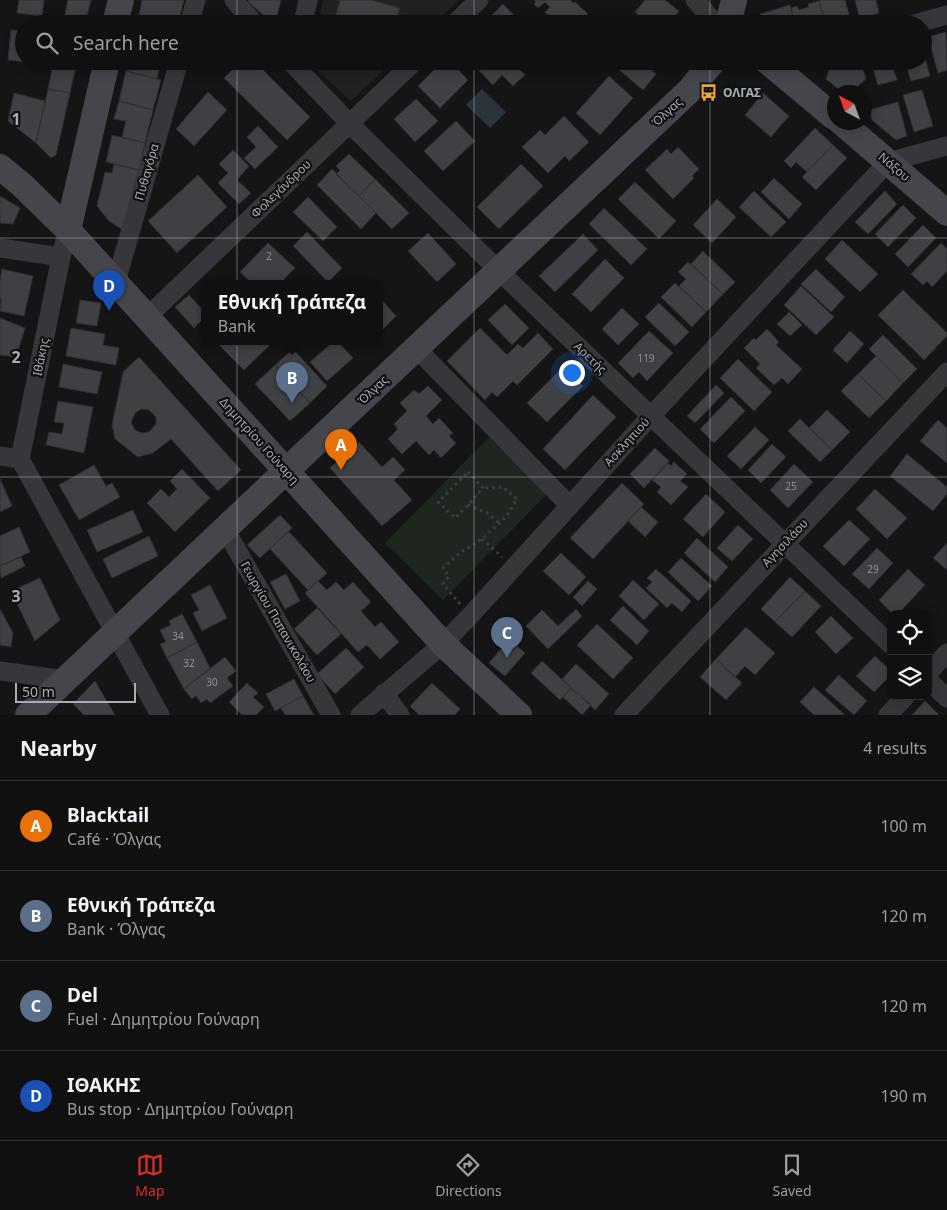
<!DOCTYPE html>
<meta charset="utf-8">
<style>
:root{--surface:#101010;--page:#1e1e1e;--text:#f1f3f6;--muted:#9c9d9f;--line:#303030;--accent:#d93025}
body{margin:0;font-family:"Noto Sans",sans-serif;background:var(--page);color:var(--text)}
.controls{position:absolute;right:15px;bottom:15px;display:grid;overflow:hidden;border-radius:10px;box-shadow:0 2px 12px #0003}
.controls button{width:45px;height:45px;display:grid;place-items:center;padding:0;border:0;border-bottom:1px solid var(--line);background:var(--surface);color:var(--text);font:25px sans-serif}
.compass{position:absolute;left:827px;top:85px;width:45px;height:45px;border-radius:50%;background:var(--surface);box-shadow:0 2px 12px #0003;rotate:319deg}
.scale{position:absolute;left:15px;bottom:12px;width:121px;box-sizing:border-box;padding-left:5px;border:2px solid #a7acb6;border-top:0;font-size:14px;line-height:18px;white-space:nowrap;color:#a7acb6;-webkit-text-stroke:4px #101011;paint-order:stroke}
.you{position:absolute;left:571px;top:372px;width:18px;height:18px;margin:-12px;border:4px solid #fff;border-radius:50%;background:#1a73e8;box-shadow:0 0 0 8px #1a73e833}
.badge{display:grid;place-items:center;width:32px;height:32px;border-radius:50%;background:var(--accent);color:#fff;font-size:16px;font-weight:700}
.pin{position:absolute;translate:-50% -41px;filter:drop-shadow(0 1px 2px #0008)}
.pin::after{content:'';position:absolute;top:26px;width:18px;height:15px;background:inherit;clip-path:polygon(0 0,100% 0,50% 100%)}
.popup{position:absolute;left:201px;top:280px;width:182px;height:65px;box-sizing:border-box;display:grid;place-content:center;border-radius:10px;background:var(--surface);filter:drop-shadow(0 1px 4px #0005);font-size:16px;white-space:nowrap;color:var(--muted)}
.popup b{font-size:19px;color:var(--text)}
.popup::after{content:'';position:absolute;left:50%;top:100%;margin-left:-10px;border:10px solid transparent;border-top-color:var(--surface)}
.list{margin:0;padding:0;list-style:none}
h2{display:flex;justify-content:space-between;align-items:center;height:65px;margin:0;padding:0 20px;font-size:21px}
h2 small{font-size:16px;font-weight:400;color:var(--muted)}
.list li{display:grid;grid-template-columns:32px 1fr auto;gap:15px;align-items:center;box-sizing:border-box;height:90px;padding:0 20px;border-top:1px solid var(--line)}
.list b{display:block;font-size:19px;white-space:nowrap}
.list p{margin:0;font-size:16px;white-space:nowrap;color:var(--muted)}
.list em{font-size:16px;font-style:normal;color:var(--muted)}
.icon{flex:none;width:28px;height:28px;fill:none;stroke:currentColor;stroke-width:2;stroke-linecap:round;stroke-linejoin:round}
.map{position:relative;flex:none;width:947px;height:715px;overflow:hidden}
.search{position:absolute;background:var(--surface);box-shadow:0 2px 12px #0003;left:15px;right:15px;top:15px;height:55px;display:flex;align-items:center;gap:12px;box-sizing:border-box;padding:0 18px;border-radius:28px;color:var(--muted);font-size:19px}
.sheet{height:425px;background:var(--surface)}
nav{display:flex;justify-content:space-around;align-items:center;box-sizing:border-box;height:70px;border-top:1px solid var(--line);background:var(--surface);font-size:14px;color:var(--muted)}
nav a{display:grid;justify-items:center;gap:2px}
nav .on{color:var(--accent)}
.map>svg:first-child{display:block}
</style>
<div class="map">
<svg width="947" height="715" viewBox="0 0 947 715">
<rect width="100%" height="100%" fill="#151516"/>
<path fill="#212123" d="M323,0h136l-25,24h-116z
M311,61h83l-43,40 -41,-37z"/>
<path fill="#1f261f" d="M489,437l58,57 -104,106 -58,-57z"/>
<path fill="#2b343a" d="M482,89l24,23 -16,16 -24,-23z"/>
<path fill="#3f4043" stroke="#2f2f32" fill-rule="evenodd" d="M19,0h25l-2,16 -25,-3z
M68,0h23l-6,24h-22z
M142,0h42l-6,23 -39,-8z
M249,0h32l-5,19 -6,3 -22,-21z
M337,0h35l28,8 -5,16h-62l7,-23z
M534,0h36l3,3 2,-1 13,12 -9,10h-21l-13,-12 5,-5 -5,-5 -7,6 -4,-4 2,-2z
M645,0h20l14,11 -8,10 3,3h-35l4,-5 -8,-7z
M819,0h26l6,21 -9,3h-17z
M855,0h21l3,13 -19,6z
M819,1l6,23h-30l-4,-16 6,-2 2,4 10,-3 -1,-3z
M503,4l19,20h-39z
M790,5l5,19h-37l2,-10z
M145,16l33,7 2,1h-37z
M11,30l13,1v30h11v2l-27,-3z
M946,32l1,38 -9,3 -10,-36z
M923,50l7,26 -19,5 -6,-20h18z
M54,61h23l-7,32 -22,-4z
M128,61h33l-4,18 -31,-8z
M241,61h13l56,56 -23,23 -63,-62z
M443,61h7l18,19 -28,28 -22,-22z
M470,61h41l14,14 -12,11 -11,-11 -9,10z
M609,61h32l15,13 -13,16z
M861,61l5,18 -15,13h-9l-16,-13 3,-10 6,-7z
M871,61h20l6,19 -19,5z
M126,71l35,9 -8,30 -34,-9z
M609,76l24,22 -33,37 -24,-22z
M48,89l22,4 -14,62 -5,3 -15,-15z
M922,90l11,36 -19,6 -11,-37z
M208,92l19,18 -33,36 -18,-17z
M14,93l31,8 -9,42 -28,-22z
M763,93l26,23 -18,21 -26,-22z
M416,99l22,22 -23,21 -21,-23z
M119,101l34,9 -8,33 -23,-6 4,-16 -12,-2z
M898,102l9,34 -11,4 -24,-20 -3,-10z
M564,116l25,26 -20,19 -4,-5 -17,17 -26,-26 18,-17 5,5z
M456,121l19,20 -32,30 -19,-20z
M258,126l20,21 -23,22 -11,-11 12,-11 -9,-10z
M815,128l18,17 -26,27 -11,-10 -5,6 -7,-7z
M112,135l33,8 -6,27 -33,-8z
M833,145l14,13 -31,32 -14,-13z
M678,147l21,22 -7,7 2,2 -21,21 -28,-29 22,-21 4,5z
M233,150l16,16 -12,14 14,13 -12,11 -21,-21 10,-10 -9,-9z
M349,154l26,25 -16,17 -23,-22 4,-4 -4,-4z
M114,164l25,6 -16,60 -14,-9 -12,-15 8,-34 7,1z
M521,164l22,22 -44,43 -22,-22z
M332,169l44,44 -15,16 -44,-44z
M198,175l29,32 -50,46 -29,-32z
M774,178l28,26 -13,15 -28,-27z
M375,179l34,34 -17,16 -33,-33z
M635,182l41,39 -17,18 -41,-40z
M754,191l32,31 -15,15 -32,-30z
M885,191l12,13 -29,30 -13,-12z
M0,196l20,12 -7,16 -13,-1z
M308,197l29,30 -14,14 -30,-29z
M717,199l19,18 -24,26 -19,-18z
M903,205l13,13 -28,29 -13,-13z
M604,208l43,41 -16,16 -42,-41z
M923,225l13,13 -28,29 -13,-13z
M307,232l35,36 -14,14 -35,-36z
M428,233l28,31 -19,18 -29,-31z
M583,234l15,16 -43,42 -16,-16z
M842,240l36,34 -18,18 -35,-33z
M268,243l27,25 -11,11 5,5h-36l-13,-12z
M941,243l6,6v22l-15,16 -5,-6 -4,4 -12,-11z
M703,251l32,31 -12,12 -32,-30z
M605,259l19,19 -33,34 -19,-18z
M688,262l35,32 -17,18 -27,-26 7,-7 -8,-7z
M2,269l31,7 -9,40 -24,-5 1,-12h-1v-19z
M816,269l29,28 -14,15 -30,-28z
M675,283l31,29 -14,15 -31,-30z
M801,286l33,31 -18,18 -32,-30z
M903,290l44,43v3l-23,24 -46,-45z
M189,295l15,16v7l-10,10 -19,-21z
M380,298l16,18 -16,16z
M80,300l21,3 -4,23 -21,-3z
M659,303l30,29 -14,14 -30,-29z
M505,304l24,24 -17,17 -24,-25z
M622,308l17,16 -21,21 -16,-16z
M789,312l13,13 -12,11 -13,-12z
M0,318l25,10 -9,29 -16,-2z
M71,328l34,6 -2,11 16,3 -3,17 -50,-9z
M480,328l27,27 11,-11 5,4 15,-15 15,16 -36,36 -4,-4 -16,16 -5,-5 -7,8 -38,-39z
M767,329l12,13 -3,3 26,24 -14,15 -6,-6 -8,7 -18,-17 4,-4 -16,-16 10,-10 2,2z
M649,331l24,22 -26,28 -8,-9 -6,6 -15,-15z
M850,331l14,13 -17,19 -14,-13z
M883,335l34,34 -14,14 -34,-34z
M216,342h54l2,1 -28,27z
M333,342h5l15,16 -26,23 -17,-19z
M293,349l34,37 -17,17 -35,-38z
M876,356l27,27 -17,18 -28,-27z
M139,357l102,113 -23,21 -47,-52 -18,14 -15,4 -23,-18 -3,-14 11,-53zM141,409l8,1 7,7v7l-7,8 -7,1 -7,-3 -4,-8 4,-9z
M738,359l34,33 -18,19 -34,-33z
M63,364l39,8 -5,22 -38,-7z
M275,365l35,38 -20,18 -35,-37z
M563,367l20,19 -36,36 -20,-19z
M858,374l28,27 -17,17 -28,-27z
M716,385l8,8 -29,30 -8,-7z
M428,386l14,14 -16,16 7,8 6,-6 14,15 -4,3 7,7 -15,15 -7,-8 -5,5 -13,-14 -14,13 -14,-15 10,-10 -4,-5 13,-13 -7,-8 14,-13 5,4z
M593,395l23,22 -51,53 -22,-21z
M731,397l14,14 -31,32 -14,-14z
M58,401l35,6 -9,46 -38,-8 3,-13 13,2 2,-11 -10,-1z
M827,410l23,22 -18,18 -23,-22z
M800,419l32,31 -12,12 -32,-31z
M938,420l9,8v35l-27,-22z
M755,427l14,13 -28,29 -14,-13z
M359,442l23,25 11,-10 12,13 -11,10 18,20 -30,26 -52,-58z
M772,444l14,13 -25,26 -13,-13z
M655,448l14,13 -25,27 -14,-14z
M907,454l40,33v7l-14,17 -43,-35z
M674,462l13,12 -7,7 8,6 -17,18 -14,-13 4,-5 -9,-7 16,-17 3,3z
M794,464l19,18 -25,26 -18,-18z
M94,465l12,21 6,-3 8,14 -41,23 -20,-35z
M182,469l28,29 -35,34 -28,-29 14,-14 8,8 8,-8 -7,-8z
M0,479l12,27 -12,6z
M622,483l22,21 -51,55 -23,-21z
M875,489l32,29 -20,21 -31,-30z
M706,494l19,18 -22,25 -20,-18z
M641,507l17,15 -13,15 -17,-16z
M133,510l10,22 -46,20 -10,-22z
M280,515l12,13 -32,30 -13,-13z
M849,520l21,19 -26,27 -21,-20z
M738,525l15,14 -21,22 -15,-13z
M19,527l11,25 -30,14v-30z
M288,531l39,42 -19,17 -38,-41z
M149,536l9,20 -46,22 -9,-19z
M697,538l31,29 -13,15 -31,-29z
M947,543v27l-14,-12z
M877,548l16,15 -24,26 -17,-15z
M561,553l25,24 -17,18 -26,-24z
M21,557l4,9 -24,12 -1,-12z
M681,558l31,28 -14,15 -30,-29z
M656,569l35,32 -9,11 -10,-9 -5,5 -21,-20 6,-6 -5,-4z
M908,569l17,16 -27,29h-5l-14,-14z
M286,574l14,27 -15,8 -15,-27z
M790,577l15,14 -30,31 -14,-13z
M40,578l20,42 -25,21 -24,-50z
M633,580l26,24 -15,16 -25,-24z
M318,581l9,9 9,-8 8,8 9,-8 18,20 -10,9 14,16 6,-5 18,20 -19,17 -13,-14 -9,7 -53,-59z
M588,581l9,8 -15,17 -9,-9z
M210,585l17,33 -25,13 -9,-18 6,-3 -8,-15z
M805,591l16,15 -29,31 -17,-15z
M623,606l26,25 -12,14 -27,-25z
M317,608l24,26 -24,21 -23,-26z
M0,609l13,24 -2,14 -11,-2z
M576,609l6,7 -34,33 -22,-23 16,-16 16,16z
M182,614l15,28 -30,16 -7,-14 6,-2 -6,-12 11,-5 -2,-4z
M831,616l22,22 -17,16 -21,-22z
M513,617l8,8 -7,7 -8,-7z
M597,624l36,34 -20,21 -36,-34z
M746,627l29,26 -20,22 -10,-9 -10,11 -19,-18z
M509,639l16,14 -20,23 -16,-13z
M197,642l13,26 -26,21 -17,-31z
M346,648l18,19 -29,27 -18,-20z
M875,656l16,15v4l-17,17 -18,-16z
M225,657l11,14 -9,7 6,8 -23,17 -3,-4 -6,4 -5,-7 -4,3 -8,-10z
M716,659l26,24 -16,17 -26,-23z
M542,661l29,27 -11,12 -29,-27z
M576,664l33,30 -14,16 -33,-31z
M839,675l28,26 -13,14 -29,-25z
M294,679l9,17 -28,15 -9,-17z
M95,681l20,34h-31l-11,-11z
M247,683l11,10 -5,4 11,10 -8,8h-14l-13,-13z
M432,683l28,26 -5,6h-36l-9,-9z
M814,687l31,28h-31l-14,-13z
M571,688l20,17 -9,10 -19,-18z
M303,696l11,19h-29l-4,-7z
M925,701l14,14h-27z"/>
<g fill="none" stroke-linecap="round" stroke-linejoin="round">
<path stroke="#3c3e42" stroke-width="3" stroke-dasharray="2.5 4" stroke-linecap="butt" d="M468,472l15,16 -15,17 -13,13 -17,-16z
M468,505l19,8 12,10
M482,539l20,18
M460,604l-17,-20 6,-8 -6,-8 18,-16 21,-13 24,-22 11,-18 -14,-12 -20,1"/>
<path stroke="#36373b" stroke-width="19" d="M234,0l21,24
M695,0l21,24
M189,24l7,-24
M303,24l5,-24
M454,24l25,-24
M915,24l32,-9
M290,61l60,63 148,146 393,375
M68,230l-7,27 -41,202 140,256
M0,248l61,9
M116,282l63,-221
M147,317l268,-256
M417,349l153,157
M0,456l20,3
M225,529l106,186
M0,671l66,9
M928,673l19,-20
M928,680l19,18
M384,693l16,22
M360,715l83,-71 27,-28 180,-199 238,-255 59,-16
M624,715l323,-343
M888,715l18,-19"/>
<path stroke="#44464b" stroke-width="26" d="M115,24l6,-24
M728,24l6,-24
M767,61l67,56
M841,122l106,91
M0,167l22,18 46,45 375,414 76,71
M68,230l39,-169
M28,715c221,-208 440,-418 662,-625l23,-29"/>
</g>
<path fill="none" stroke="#a7acb6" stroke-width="1" stroke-opacity="0.55" d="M237,0v24M474,0v24M710,0v24M237,61v654M474,61v654M710,61v654M0,238h947M0,477h947"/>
<defs>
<symbol id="bus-bare" viewBox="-9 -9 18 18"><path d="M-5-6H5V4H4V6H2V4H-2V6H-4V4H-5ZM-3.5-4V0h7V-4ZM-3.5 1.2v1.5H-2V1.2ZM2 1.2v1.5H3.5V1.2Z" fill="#eba737" stroke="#101011" stroke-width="2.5" paint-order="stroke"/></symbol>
</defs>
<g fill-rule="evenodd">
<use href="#bus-bare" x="696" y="80" width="25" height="25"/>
</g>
<g text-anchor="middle" stroke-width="4.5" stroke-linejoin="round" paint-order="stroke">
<g font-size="10" fill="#8d9199">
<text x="269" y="260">2</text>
<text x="646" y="362">119</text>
<text x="791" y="490">25</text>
<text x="873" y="573">29</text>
<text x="178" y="640">34</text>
<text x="189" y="667">32</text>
<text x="212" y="686">30</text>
</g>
<g font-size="12" font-weight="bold" fill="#a7acb6" stroke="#101011" text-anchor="start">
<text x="723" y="97">ΟΛΓΑΣ</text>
</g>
<g font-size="12" fill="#a7acb6" stroke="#101011">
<text transform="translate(667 112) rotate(-43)" y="4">Όλγας</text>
<text transform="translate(894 167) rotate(40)" y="4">Νάξου</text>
<text transform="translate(147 172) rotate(-74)" y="4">Πυθαγόρα</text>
<text transform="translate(281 189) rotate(-44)" y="4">Φολεγάνδρου</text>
<text transform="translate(41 357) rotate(-79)" y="4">Ιθάκης</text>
<text transform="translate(590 358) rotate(44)" y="4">Αρετής</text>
<text transform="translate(373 390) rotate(-43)" y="4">Όλγας</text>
<text transform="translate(259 441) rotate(48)" y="4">Δημητρίου Γούναρη</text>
<text transform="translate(627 442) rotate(-48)" y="4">Ασκληπιού</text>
<text transform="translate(785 543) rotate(-47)" y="4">Αγησιλάου</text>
<text transform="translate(278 622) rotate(60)" y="4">Γεωργίου Παπανικολάου</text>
</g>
</g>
<g font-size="16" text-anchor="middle" font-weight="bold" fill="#a7acb6" stroke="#101011" stroke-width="4.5" stroke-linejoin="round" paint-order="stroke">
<text x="16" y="125">1</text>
<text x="16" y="363">2</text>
<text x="16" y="602">3</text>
</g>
</svg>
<div class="controls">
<button><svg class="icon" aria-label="locate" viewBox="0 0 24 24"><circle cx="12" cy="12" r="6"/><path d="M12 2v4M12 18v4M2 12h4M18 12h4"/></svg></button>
<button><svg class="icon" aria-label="layers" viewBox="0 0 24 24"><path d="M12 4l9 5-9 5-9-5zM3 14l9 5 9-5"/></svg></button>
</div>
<svg class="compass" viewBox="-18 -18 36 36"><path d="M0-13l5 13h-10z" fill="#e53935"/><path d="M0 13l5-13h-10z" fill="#9c9d9f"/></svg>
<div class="scale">50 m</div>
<div class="you"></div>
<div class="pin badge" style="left:341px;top:470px;background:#e8710a">A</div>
<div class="pin badge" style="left:292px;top:403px;background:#5c6f8a">B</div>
<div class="popup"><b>Εθνική Τράπεζα</b>Bank</div>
<div class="pin badge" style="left:507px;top:658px;background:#5c6f8a">C</div>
<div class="pin badge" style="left:109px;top:311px;background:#1a4fb4">D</div>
<div class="search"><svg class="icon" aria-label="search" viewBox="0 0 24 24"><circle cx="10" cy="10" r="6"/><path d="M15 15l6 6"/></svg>Search here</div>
</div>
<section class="sheet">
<h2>Nearby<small>4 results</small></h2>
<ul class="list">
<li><span class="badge" style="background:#e8710a">A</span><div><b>Blacktail</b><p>Café · Όλγας</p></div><em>100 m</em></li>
<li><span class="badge" style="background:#5c6f8a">B</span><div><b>Εθνική Τράπεζα</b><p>Bank · Όλγας</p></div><em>120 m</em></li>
<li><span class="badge" style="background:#5c6f8a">C</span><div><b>Del</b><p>Fuel · Δημητρίου Γούναρη</p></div><em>120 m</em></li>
<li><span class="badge" style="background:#1a4fb4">D</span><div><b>ΙΘΑΚΗΣ</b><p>Bus stop · Δημητρίου Γούναρη</p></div><em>190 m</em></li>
</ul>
</section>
<nav>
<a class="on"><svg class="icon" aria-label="map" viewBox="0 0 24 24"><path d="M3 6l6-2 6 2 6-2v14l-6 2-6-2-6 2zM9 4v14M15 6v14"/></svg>Map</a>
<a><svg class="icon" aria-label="directions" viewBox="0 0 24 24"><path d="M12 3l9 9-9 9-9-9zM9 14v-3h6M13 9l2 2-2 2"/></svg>Directions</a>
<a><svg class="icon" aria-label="saved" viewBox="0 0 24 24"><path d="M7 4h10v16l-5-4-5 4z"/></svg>Saved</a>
</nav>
